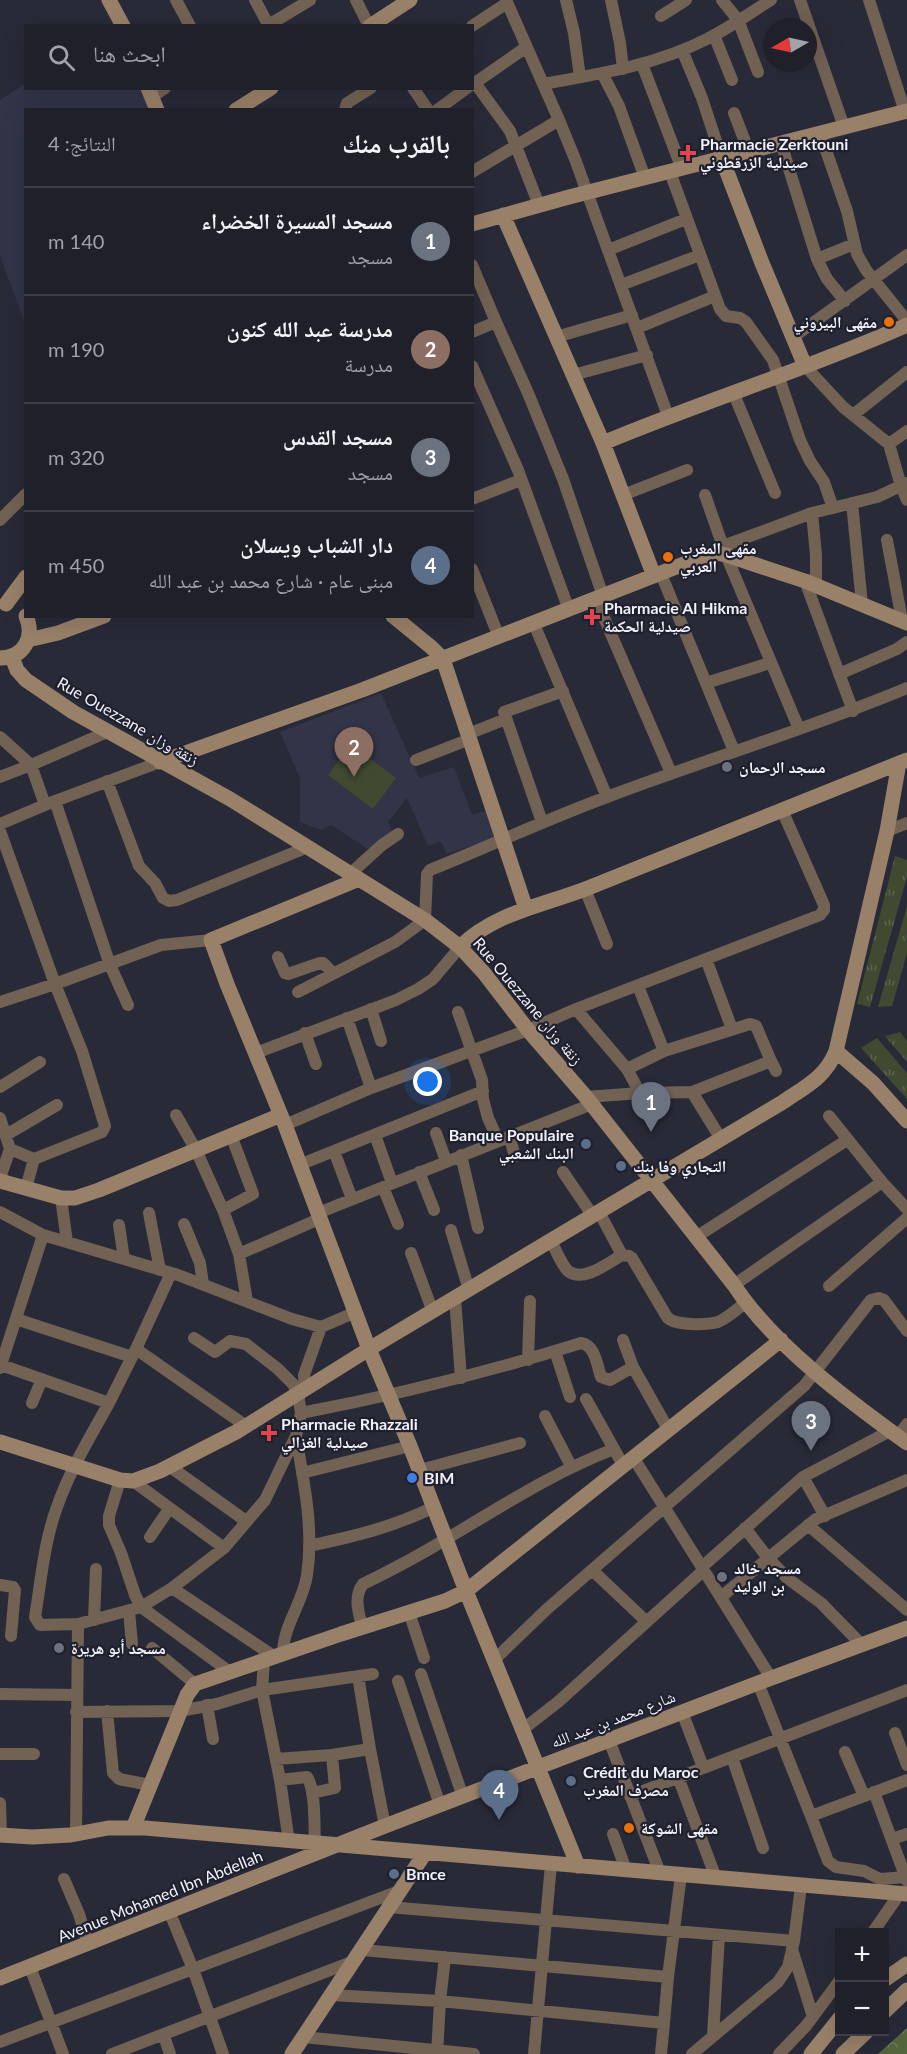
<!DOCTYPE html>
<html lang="ar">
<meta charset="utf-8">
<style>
:root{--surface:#1f202a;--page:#2c2d36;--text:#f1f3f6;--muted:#a1a3a8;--line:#3c3e47;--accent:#2563eb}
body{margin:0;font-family:Lato,"Noto Naskh Arabic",sans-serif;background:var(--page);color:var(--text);direction:rtl}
.controls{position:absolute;right:18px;bottom:18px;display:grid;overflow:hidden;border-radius:0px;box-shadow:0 6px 24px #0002}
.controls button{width:54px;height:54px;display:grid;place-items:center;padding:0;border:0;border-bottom:2px solid var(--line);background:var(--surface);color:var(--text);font:30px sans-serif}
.compass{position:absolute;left:763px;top:18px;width:54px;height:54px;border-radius:50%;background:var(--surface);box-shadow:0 6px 24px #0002;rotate:261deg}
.you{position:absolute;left:428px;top:1082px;width:21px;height:21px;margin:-15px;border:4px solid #fff;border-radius:50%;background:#1a73e8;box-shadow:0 0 0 9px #1a73e833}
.badge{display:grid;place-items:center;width:39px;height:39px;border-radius:50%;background:var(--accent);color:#fff;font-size:20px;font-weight:700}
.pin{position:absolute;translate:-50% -50px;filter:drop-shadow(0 2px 3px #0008)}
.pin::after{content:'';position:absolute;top:32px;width:21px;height:18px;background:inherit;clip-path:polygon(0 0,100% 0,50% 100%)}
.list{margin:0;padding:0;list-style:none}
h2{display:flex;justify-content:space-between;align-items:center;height:78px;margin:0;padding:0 24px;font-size:26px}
h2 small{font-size:20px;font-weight:400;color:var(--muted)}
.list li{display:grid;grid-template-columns:39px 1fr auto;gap:18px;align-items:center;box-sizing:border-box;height:108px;padding:0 24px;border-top:2px solid var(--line)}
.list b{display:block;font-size:22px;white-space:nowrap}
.list p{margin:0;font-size:20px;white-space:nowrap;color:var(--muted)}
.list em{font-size:20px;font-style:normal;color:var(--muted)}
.icon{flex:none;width:33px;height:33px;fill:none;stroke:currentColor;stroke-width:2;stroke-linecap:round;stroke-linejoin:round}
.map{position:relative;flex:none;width:907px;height:2054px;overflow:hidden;direction:ltr}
.search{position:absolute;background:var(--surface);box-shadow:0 6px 24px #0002;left:24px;top:24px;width:450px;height:66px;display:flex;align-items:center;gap:15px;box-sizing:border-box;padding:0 21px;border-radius:0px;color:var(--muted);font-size:22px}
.panel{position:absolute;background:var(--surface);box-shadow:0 6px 24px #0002;left:24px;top:108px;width:450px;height:510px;border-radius:0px;direction:rtl}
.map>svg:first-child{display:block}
</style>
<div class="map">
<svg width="907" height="2054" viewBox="0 0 907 2054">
<defs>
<pattern id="grass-tufts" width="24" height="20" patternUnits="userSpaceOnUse" patternTransform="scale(1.5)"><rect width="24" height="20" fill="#3f4a31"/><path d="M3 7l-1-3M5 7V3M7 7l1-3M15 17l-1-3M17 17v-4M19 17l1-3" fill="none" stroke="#5b6550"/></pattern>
<pattern id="forest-crowns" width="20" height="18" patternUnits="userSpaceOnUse" patternTransform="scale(1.5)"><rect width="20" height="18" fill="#54663c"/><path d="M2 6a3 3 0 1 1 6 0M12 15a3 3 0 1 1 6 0" fill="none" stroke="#6d7c59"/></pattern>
</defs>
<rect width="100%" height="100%" fill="#292a38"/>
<path fill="#323448" d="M25,84l1,4 117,1 9,20 -126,1 -1,213 -25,-67v-156z
M381,693l38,85 35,-11 18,48 15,-5 8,28 -49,16 -5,-13 -13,5 -21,-48 -19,24 5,11 -22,18 -40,-26 -10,5 -21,-8v-44l-20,-46z"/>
<path fill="url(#grass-tufts)" d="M895,856l12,4v17l-37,130 -13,-3z
M907,906v47l-15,53 -14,1z
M900,1032l7,9v21l-22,-26z
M877,1038l30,35v26l-46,-51z"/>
<path fill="url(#forest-crowns)" d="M907,2028v26h-29z"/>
<path fill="#3f4a31" d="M351,744l45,34 -23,31 -45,-34z"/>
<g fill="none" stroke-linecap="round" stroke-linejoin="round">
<path stroke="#726254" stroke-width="12" d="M176,0l14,26
M255,0l14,26
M356,0l13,26
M566,0l8,33 6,44
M611,0l9,43 3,26
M722,0l16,20 20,52
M800,0l44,127
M869,0l36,112
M661,16l25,-16
M267,26l43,-26
M472,26l35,-23
M714,35l18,45
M682,50l20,48 20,61
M642,64l40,105
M602,73l17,33 26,72
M475,83l35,48 29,74
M543,84c56,-10 113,-19 164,-45 22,-11 43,-26 64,-39
M472,85l53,-37
M413,88l15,22
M152,97l13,-9
M345,110l2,-7 24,-15
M437,110l30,-22
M734,113l15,39
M559,120l16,39 93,257
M820,133l27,78 10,43 9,16 41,51
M781,143l36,116
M472,172l87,-52 -53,-120
M670,172l50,137 6,7 14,2 6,4 27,38 27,80 10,21 14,21 9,26
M608,250l78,-31
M472,265l24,57
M621,285l79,-30
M845,301l-18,-22 -10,-20 37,-15
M637,328l78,-32
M472,332l24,-10 32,71 35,86 40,117
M556,337l76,-22
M792,338l115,-83
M472,366l46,104 51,140
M805,366l38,41 46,37 12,42 6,14
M573,375l74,-20
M733,392l42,101
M853,415l54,-43
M889,444l18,-13
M623,495l64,-25
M705,495l21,60 73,174
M472,499l49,-19
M852,503l10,101
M812,513l4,42v31
M0,520l26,-26
M887,540l15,80
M723,546l89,-33 65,-16 30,-14
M472,569l27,68
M661,574l73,177
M805,581l48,130
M596,599l75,174
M534,624l73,173
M839,674l58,-25 10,-7
M706,683l64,-20
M468,734l38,-15
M0,737l31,28 76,-33
M416,760l54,-21
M0,777l31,-12 14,40 -45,19
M107,781l32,85 16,17 8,15 6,3 8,-1 131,-53
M55,801l105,-39
M45,805l10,-4 55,164 18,40
M542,822l-38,-110 59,-21
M0,831l55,153 -55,18
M887,831l20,-8
M350,874l32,-29 16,-11
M585,889l22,55
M278,957l7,16 3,1 32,-11h3l10,10
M706,959l26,70
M638,986l26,65
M298,992l97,-50 30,-22 2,-46 3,-4c60,-24 117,-51 177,-73 100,-38 202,-68 300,-109
M371,1009l10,32
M576,1009l51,60 13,24 -54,4
M458,1012l24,68 1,19 5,19 10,22
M347,1018l24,70
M305,1033l11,31
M256,1053l140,-53 22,-11 15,-10 27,-32
M627,1069l37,-18 86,-27 6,2 15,35
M0,1087l40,-25
M640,1093l52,-1
M176,1115l20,35 27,60 16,44 8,47
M0,1118l10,31 -10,29
M285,1125l86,-37 157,-58 48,-21 244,-94 4,-5v-5l-42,-95
M436,1133l10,28
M6,1135l51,-30
M375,1135l17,48
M509,1136l6,20
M721,1139l-29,-47 79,-31 5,10
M10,1149l24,10
M334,1151l18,48
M461,1155l17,73
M299,1165l184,-74
M419,1172l15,38
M563,1172l30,44
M882,1182l25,27
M383,1187l15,37
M26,1188l8,-29 68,-27 3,-6 -23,-75 -27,-67 106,-39 50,-5
M61,1198l6,44
M223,1210l30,-16 -22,-59
M0,1212l43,23 135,40 114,44 29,8 35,-15
M149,1213l11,57
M318,1213l274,-109
M184,1224l16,39 3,21
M119,1225l5,34
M451,1230l18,60
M696,1237l151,-97
M551,1241c5,9 10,23 17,30 15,12 40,-8 54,-16l-23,-43
M411,1253l22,59
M239,1254l80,-35
M622,1255l7,1 3,2 35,59c7,9 40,8 51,5 10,-4 19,-13 27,-19
M171,1273l-35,76 110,77
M734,1285l148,-103 -53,-66
M829,1286l78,-68
M455,1298l6,80
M16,1319l116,38
M194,1338l21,14 15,-11 16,3 32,25 15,15 5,10 3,19 -5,23 -31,64 -41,48 -52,40 -31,19 89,65
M555,1351l15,46
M528,1360l2,-59
M1,1365l108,38 27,-54
M633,1367l35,62
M0,1368l43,-133
M305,1389l-1,-14 17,-48
M586,1399l37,66
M32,1403l10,-24
M109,1403c-19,34 -39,67 -52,104 -13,35 -16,74 -22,110l5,8 38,-1 63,-17 -6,-12 -14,-42 -12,-28v-9l11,-36
M301,1413c95,-18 188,-41 280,-70 14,2 16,22 20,34l9,3 23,-13 -10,-27
M545,1416l26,50
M898,1436l9,-12
M633,1457l138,221
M169,1466l77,55
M420,1470l100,-27
M302,1473l108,-27
M803,1477l22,39
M133,1481l91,67
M808,1525l99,85
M745,1528l23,30 19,20 34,25 41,42
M150,1537l19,-28
M309,1546c46,-10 82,-18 125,-39
M702,1567l101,-90 87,-46
M592,1570l55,52
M0,1585l13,2 2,3 -4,46
M172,1588l103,69
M721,1597l95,-78 91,-39
M129,1611l3,33
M409,1612l15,46
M94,1620l2,-51
M362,1627c-3,-14 -9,-30 1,-43 29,-14 57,-29 85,-46 54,-32 106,-66 166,-89
M152,1648l43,36
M283,1654c0,-29 20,-51 24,-79 7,-46 -3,-92 -11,-138
M494,1660l53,-51 257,-223 67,-86 8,-2 5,2 23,31
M421,1674l42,123
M358,1676l12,73
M398,1681l42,124
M758,1683l53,133
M0,1694l77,1
M207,1705l6,34
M107,1711l6,62 6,6 31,6
M76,1712l104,-1 37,-7 45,-14 2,-30
M682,1712l21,55
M522,1730l36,-28 146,-132
M895,1733l12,32
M609,1740l51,133
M845,1752l19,44
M0,1754h34
M732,1757l31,91
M276,1759l56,-4
M678,1777l38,101
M280,1780l-18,-90 111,-16
M874,1792l33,89
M312,1793l23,-5 -3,-33 38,-6 15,77
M630,1796l277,-106
M0,1803l1,32
M76,1834l2,-210
M613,1834l13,36
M892,1839l15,-5
M289,1842l-9,-62 27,-3c9,13 7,50 8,67
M906,1877l-26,2 -16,-8 -28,-4 -8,-6 -17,-45 96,-36
M64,1879l15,35 9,30
M389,1907l405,34 7,-55
M169,1911l24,58 30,85
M873,1932l27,-39
M792,1949l21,68
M362,1950l306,27 13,-102
M30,1967l33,87
M331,1995l109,6 224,22 4,-46
M164,2036l6,18
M713,2036l6,-101
M303,2037l171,17
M0,2042l399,-151
M112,2054l242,-93
M437,2054l3,-53 5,-44
M534,2054l17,-190
M661,2054l3,-31
M692,2054l86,-72 10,-15 6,-26
M779,2054l27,-28 34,-46"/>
<path stroke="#998069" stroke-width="15" d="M109,0l14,26
M370,26l40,-26
M148,88l9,22
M236,110l35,-22
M722,159l40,104 43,103
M503,215l100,228 51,133
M472,224l97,-27 338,-86
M603,443c100,-42 205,-74 304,-118
M6,604l20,-27
M393,616l38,31 12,12 83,250
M28,640l30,-7 46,-17
M12,657l5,13 9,10 47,32 157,87 195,121 35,27 24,26 44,57 58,67 148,188c38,59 116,117 173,158
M0,658c24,0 35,-21 26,-42
M160,762l202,-72 332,-130 23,-7 9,2 79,26 102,42
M359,879l-148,61 16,44 58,141 84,224 41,97 56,145 112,275
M460,947c33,-34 85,-42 128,-59 106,-42 212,-86 319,-128
M836,1051l37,32 34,38
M0,1181l61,17h14l24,-8 182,-75
M0,1442l120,38 13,1 27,-10 78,-40 131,-82 414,-247c23,-16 42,-24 53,-51l51,-220 12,-68
M133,1828l54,-133 8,-11 146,-50 104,-33 21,-10 315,-251
M0,1835l32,2 39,-2 37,-7h37l762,66
M0,1978l385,-152 373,-143 149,-55
M884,1980l23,-16
M884,2012l23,-22
M292,2054l133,-201
M811,2054l29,-36
M843,2054l23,-22"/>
</g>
<g fill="#e0444e" stroke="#1f202e" stroke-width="2">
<path d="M685 144h6v6h6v6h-6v6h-6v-6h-6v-6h6z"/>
<path d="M589 608h6v6h6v6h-6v6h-6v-6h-6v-6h6z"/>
<path d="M266 1424h6v6h6v6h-6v6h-6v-6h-6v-6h6z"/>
</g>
<g fill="#e8710a" stroke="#1f202e" stroke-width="2">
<circle cx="889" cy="322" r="6"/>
<circle cx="668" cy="557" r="6"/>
<circle cx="629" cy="1828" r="6"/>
</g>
<g fill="#6b7280" stroke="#1f202e" stroke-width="2">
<circle cx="727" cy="767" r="6"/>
<circle cx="722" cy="1577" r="6"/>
<circle cx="59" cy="1648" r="6"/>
</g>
<g fill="#5c6f8a" stroke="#1f202e" stroke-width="2">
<circle cx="586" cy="1144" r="6"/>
<circle cx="621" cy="1166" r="6"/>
<circle cx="571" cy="1781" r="6"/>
<circle cx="394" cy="1874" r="6"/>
</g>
<circle fill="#3f7fe0" stroke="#1f202e" stroke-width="2" cx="412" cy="1478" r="6"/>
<g text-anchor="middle" stroke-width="4.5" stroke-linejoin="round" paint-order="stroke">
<g font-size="16" font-weight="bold" fill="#f0f1fa" stroke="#1f202e" text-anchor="start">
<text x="700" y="150">Pharmacie Zerktouni<tspan x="700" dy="18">صيدلية الزرقطوني</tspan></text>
<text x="877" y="328" text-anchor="end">مقهى البيروني</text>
<text x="680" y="554">مقهى المغرب<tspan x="680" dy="18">العربي</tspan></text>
<text x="604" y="614">Pharmacie Al Hikma<tspan x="604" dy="18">صيدلية الحكمة</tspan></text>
<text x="739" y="773">مسجد الرحمان</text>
<text x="574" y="1141" text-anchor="end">Banque Populaire<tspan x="574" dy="18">البنك الشعبي</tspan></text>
<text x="633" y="1172">التجاري وفا بنك</text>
<text x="281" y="1430">Pharmacie Rhazzali<tspan x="281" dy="18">صيدلية الغزالي</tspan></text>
<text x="424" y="1484">BIM</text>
<text x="734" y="1574">مسجد خالد<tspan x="734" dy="18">بن الوليد</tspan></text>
<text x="71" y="1654">مسجد أبو هريرة</text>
<text x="583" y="1778">Crédit du Maroc<tspan x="583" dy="18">مصرف المغرب</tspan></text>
<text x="641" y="1834">مقهى الشوكة</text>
<text x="406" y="1880">Bmce</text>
</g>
<g font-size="16" fill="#f0f1fa" stroke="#1f202e">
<text transform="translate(128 721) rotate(30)" y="6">Rue Ouezzane زنقة وزان</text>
<text transform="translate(528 1001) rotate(50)" y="6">Rue Ouezzane زنقة وزان</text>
<text transform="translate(613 1719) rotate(-21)" y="6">شارع محمد بن عبد الله</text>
<text transform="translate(160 1896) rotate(-22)" y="6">Avenue Mohamed Ibn Abdellah</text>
</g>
</g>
</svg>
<div class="controls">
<button>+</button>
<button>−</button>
</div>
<svg class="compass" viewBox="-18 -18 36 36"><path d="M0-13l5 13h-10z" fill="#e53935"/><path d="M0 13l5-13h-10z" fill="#a1a3a8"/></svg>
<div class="you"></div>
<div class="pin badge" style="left:651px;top:1132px;background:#6b7280">1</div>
<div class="pin badge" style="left:354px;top:777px;background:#8d6e63">2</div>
<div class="pin badge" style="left:811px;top:1451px;background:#6b7280">3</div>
<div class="pin badge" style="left:499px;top:1820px;background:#5c6f8a">4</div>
<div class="search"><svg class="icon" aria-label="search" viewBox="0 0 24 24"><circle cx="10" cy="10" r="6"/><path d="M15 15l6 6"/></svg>ابحث هنا</div>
<section class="panel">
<h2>بالقرب منك<small>النتائج: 4</small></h2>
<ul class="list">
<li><span class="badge" style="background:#6b7280">1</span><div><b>مسجد المسيرة الخضراء</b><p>مسجد</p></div><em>140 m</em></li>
<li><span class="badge" style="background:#8d6e63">2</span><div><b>مدرسة عبد الله كنون</b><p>مدرسة</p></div><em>190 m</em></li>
<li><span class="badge" style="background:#6b7280">3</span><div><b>مسجد القدس</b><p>مسجد</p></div><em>320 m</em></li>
<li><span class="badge" style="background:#5c6f8a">4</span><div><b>دار الشباب ويسلان</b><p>مبنى عام · شارع محمد بن عبد الله</p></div><em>450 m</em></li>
</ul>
</section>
</div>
